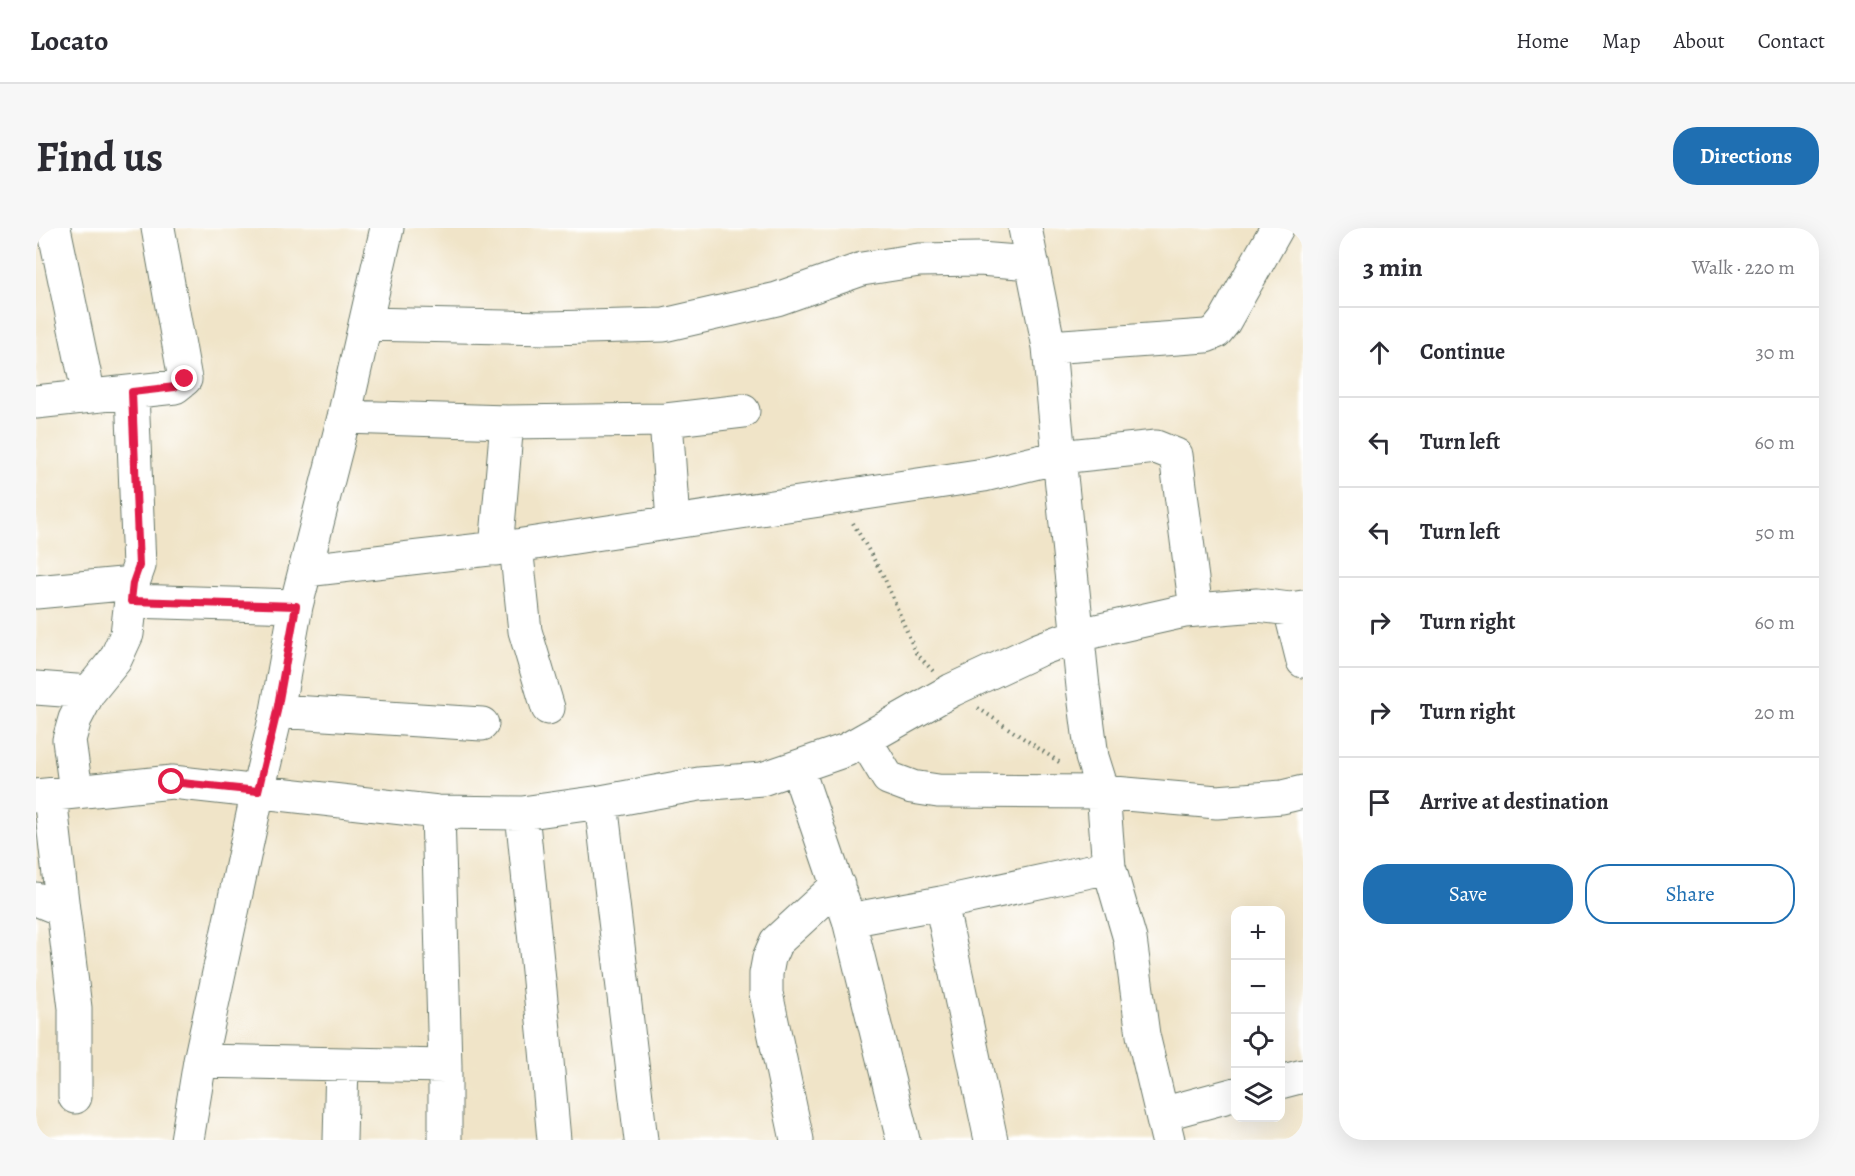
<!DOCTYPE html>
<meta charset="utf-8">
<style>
:root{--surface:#fff;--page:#f7f7f7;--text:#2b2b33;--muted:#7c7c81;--line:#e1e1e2;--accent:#1f6fb2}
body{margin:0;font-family:Alegreya,serif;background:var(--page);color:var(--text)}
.controls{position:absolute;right:18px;bottom:18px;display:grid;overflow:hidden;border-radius:12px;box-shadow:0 6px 24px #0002}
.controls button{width:54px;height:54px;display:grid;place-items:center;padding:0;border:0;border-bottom:2px solid var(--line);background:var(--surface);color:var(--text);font:30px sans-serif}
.stop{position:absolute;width:18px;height:18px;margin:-14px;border:4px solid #e11d48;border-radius:50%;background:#fff}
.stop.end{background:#e11d48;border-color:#fff;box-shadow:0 2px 6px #0008}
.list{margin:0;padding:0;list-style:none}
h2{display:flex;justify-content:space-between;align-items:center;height:78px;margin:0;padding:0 24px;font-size:26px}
h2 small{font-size:20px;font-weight:400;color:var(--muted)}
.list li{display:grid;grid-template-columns:39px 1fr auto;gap:18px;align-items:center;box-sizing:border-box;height:90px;padding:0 24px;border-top:2px solid var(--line)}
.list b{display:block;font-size:22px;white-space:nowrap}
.list em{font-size:20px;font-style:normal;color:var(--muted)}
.actions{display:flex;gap:12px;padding:18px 24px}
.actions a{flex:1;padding:14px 0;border:2px solid var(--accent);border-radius:24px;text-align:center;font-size:21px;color:var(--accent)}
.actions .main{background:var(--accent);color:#fff}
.icon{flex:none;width:33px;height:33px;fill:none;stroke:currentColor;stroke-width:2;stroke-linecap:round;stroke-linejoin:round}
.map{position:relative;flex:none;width:1267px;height:912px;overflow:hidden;border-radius:24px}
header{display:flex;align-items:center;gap:36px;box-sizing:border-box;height:84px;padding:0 30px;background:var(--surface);border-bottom:2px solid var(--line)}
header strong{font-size:28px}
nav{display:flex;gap:33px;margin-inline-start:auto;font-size:21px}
.intro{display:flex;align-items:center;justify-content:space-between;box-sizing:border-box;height:144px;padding:0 36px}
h1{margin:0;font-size:42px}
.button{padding:15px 27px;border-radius:24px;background:var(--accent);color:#fff;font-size:21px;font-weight:700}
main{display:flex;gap:36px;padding:0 36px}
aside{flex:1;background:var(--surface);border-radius:24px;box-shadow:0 6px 24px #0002}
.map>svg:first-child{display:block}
</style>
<header>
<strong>Locato</strong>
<nav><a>Home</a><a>Map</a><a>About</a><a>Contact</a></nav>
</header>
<div class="intro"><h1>Find us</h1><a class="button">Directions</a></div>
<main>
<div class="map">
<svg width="1267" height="912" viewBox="0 0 1267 912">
<rect width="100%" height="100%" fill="#fff"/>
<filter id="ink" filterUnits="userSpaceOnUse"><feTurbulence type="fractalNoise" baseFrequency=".0167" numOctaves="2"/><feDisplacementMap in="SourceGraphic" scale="12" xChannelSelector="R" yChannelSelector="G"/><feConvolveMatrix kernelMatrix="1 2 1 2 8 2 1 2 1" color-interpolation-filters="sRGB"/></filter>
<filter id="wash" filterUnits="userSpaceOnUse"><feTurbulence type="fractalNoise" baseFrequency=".008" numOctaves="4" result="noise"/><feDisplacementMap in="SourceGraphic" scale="24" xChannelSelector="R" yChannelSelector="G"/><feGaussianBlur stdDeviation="1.35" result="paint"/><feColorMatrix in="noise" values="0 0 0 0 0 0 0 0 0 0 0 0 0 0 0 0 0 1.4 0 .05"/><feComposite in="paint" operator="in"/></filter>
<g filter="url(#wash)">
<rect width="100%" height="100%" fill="#f0e4c8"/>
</g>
<g filter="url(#ink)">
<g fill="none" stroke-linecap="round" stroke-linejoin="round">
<defs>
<path id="minor" d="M18,0l35,168
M989,0l24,119 10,110 24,230 9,70 11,35 6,75 21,72 13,96 25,105
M329,96l183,4 116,-3 113,-26 85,-30 57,-9 60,-1 53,4
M1013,119l157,-11 10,-4 8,-10 53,-94
M0,174l139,-15 10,-8 -27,-151
M308,189l163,5 159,-2 77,-9
M630,192l7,102
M480,318l9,85 23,77
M460,321l11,-127
M270,342l210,-24 468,-71 75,-18 97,-10 20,8 20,155
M0,364l97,-9 6,-17 -7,-174
M95,373l165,5
M1254,381l13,52
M0,460l53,4
M241,483l205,13
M829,512l23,38 24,9 26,4 165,1 114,10 65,-5 21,-5
M761,539l52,153 54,220
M40,563l-7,-51 6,-21 14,-27 26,-32 12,-26 6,-51
M0,568l136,-14 266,30 84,1 79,-11 98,-18 63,-5 84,-29 106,-60 86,-40 40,-15 107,-24 72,-6 33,4 13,-2
M14,568l13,114
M565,574l40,338
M402,584l7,254v74
M486,585l24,237 8,90
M0,671l27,11 12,98v89
M905,675l50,237
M813,692l92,-17 168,-36
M164,833l245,5
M1244,854l23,-6
M1126,886l74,-20
M151,912l13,-79 58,-270 19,-80 19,-105 48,-189 43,-189
M304,912l2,-76
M761,912l-31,-147v-19l3,-16 7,-16 62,-57"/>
</defs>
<use href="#minor" stroke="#687768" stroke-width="35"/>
<path stroke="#687768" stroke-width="4" stroke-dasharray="1.5 4.5" stroke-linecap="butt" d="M817,295l31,54 32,76 17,18
M942,480l84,56"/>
<use href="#minor" stroke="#fff" stroke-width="33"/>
</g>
</g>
<g fill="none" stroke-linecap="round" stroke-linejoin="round" filter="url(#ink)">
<path stroke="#e11d48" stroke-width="8" d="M136,554l86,9 19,-80 19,-105 -165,-5 2,-18 6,-17 -7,-174 43,-5 10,-8"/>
</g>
</svg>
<div class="controls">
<button>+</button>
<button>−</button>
<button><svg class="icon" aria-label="locate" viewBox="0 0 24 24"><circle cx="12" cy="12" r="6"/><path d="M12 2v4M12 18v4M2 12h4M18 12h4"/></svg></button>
<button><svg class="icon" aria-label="layers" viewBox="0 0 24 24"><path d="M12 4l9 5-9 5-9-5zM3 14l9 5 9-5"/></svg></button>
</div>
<div class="stop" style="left:136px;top:554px"></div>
<div class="stop end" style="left:149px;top:151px"></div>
</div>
<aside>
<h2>3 min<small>Walk · 220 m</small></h2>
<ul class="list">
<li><svg class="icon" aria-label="ahead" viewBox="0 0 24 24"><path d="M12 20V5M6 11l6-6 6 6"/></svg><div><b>Continue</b></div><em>30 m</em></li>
<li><svg class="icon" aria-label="left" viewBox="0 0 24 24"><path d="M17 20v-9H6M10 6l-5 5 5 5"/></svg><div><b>Turn left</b></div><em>60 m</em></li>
<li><svg class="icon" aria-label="left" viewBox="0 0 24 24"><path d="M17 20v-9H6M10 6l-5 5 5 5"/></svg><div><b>Turn left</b></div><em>50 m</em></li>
<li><svg class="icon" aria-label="right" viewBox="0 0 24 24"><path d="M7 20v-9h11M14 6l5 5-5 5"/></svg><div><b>Turn right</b></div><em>60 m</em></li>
<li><svg class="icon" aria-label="right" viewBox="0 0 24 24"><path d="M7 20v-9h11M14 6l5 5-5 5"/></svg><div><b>Turn right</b></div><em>20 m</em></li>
<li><svg class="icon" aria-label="arrive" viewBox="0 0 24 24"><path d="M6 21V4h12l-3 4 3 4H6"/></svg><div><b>Arrive at destination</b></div></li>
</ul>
<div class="actions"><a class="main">Save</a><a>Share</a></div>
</aside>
</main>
